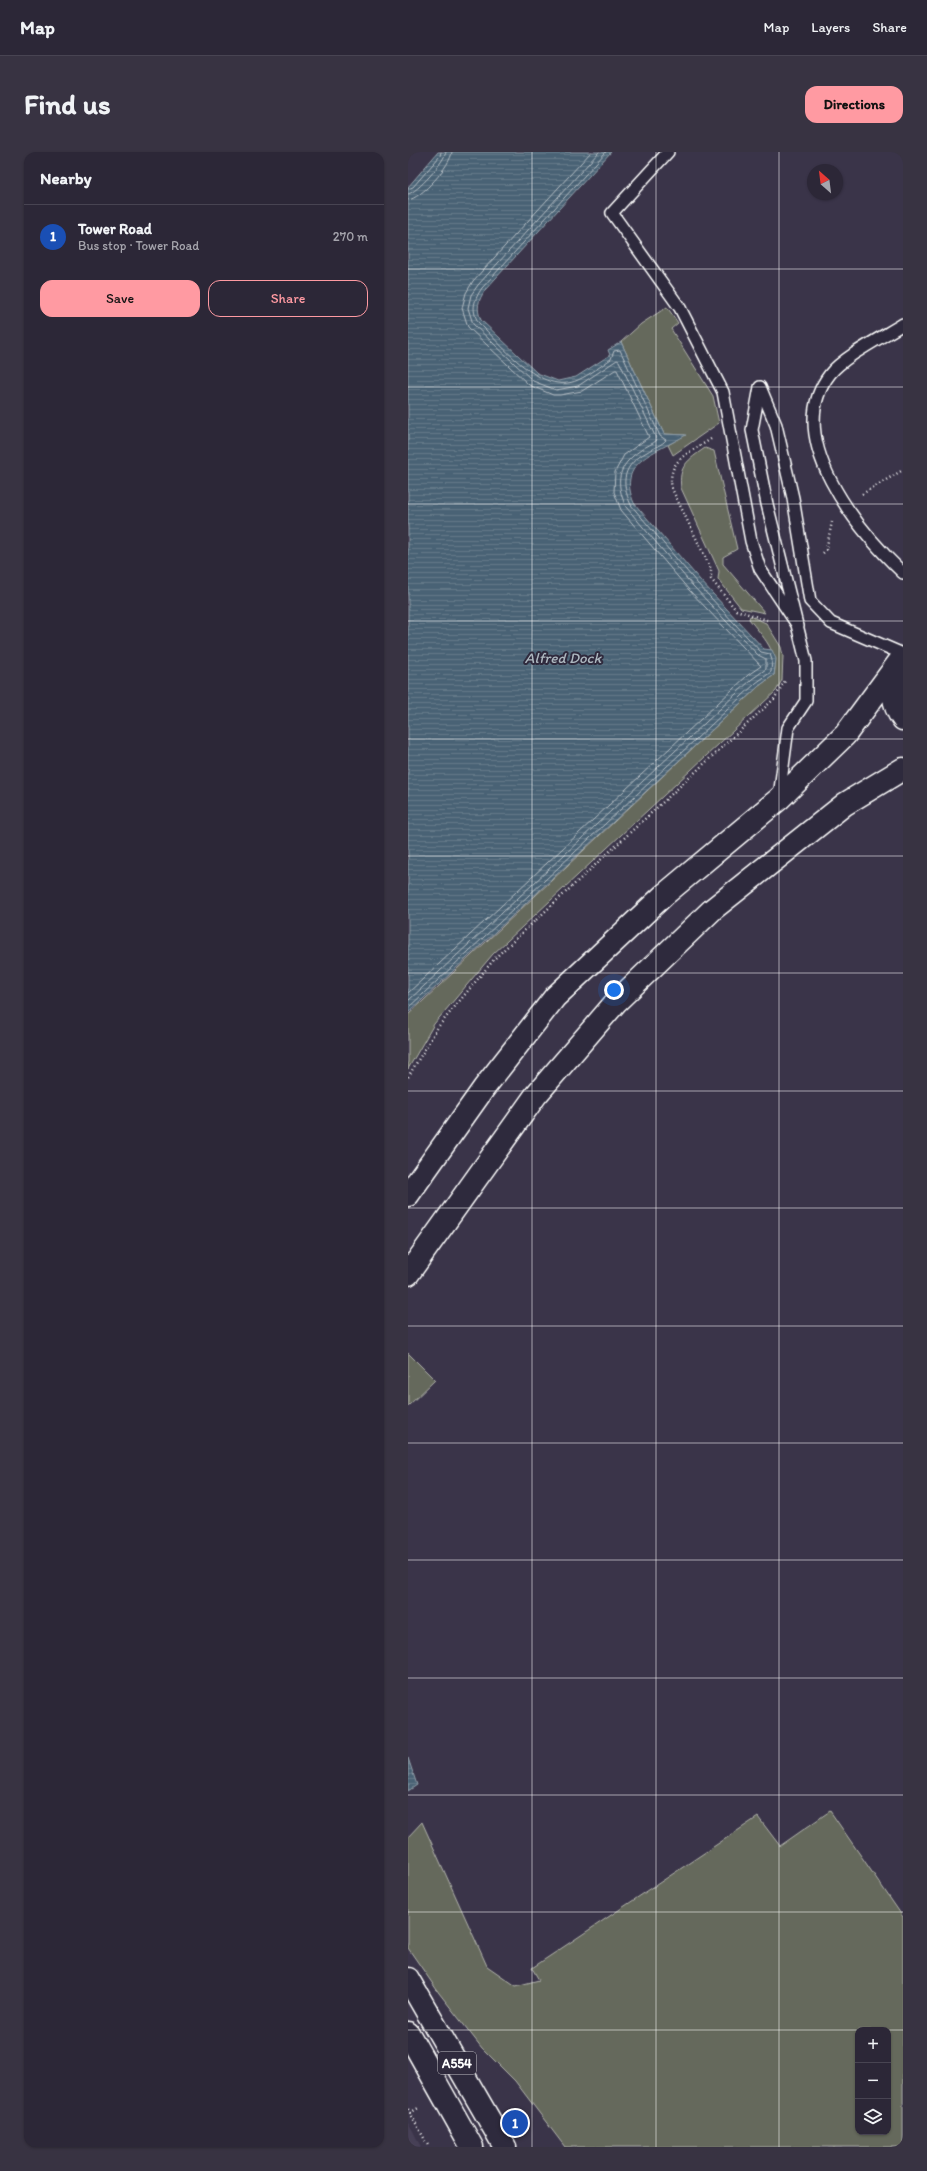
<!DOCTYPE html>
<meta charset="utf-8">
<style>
:root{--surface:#2c2737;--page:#383342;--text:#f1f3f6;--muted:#a6a5ad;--line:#484452;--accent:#ff9aa2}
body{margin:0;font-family:Itim,sans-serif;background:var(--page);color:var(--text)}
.controls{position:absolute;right:12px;bottom:12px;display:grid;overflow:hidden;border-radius:8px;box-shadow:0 1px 3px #0004}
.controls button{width:36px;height:36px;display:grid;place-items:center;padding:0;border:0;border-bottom:1px solid var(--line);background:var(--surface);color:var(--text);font:20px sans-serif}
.compass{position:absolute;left:399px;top:12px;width:36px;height:36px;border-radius:50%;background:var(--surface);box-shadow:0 1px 3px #0004;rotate:332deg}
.you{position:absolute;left:206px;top:838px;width:14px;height:14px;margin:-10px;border:3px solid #fff;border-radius:50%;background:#1a73e8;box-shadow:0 0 0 6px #1a73e833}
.badge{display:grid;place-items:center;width:26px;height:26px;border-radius:50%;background:var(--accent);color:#fff;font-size:13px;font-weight:700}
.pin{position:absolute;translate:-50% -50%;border:2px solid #fff;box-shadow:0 1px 4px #0006}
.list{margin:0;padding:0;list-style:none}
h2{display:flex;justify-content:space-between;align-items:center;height:52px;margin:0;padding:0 16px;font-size:17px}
h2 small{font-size:13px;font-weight:400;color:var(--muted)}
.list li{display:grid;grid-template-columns:26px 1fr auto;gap:12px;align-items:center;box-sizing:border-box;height:64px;padding:0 16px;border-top:1px solid var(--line)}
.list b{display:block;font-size:15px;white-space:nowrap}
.list p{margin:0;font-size:13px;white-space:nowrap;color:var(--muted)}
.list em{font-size:13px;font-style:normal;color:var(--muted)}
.actions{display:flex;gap:8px;padding:12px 16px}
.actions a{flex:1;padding:9px 0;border:1px solid var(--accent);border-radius:12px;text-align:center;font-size:14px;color:var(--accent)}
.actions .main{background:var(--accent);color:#111}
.icon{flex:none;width:22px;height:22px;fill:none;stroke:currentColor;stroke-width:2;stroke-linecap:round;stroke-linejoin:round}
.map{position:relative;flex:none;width:495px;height:1995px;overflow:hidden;border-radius:12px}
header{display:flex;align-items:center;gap:24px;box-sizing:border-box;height:56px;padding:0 20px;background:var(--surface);border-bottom:1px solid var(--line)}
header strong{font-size:19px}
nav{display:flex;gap:22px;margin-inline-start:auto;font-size:14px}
.intro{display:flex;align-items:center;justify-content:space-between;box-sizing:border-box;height:96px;padding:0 24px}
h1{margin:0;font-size:28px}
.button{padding:10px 18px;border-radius:12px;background:var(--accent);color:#111;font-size:14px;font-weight:700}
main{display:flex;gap:24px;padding:0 24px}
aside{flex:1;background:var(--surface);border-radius:12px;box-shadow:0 1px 3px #0004}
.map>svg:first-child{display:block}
</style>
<header>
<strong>Map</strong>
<nav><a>Map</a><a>Layers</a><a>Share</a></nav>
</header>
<div class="intro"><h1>Find us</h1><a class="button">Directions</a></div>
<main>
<aside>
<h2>Nearby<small></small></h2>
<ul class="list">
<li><span class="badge" style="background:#1a4fb4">1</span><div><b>Tower Road</b><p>Bus stop · Tower Road</p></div><em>270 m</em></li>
</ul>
<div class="actions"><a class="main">Save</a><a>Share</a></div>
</aside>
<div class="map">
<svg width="495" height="1995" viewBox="0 0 495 1995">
<defs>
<pattern id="water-rules" width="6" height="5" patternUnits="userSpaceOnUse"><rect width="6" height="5" fill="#4a6274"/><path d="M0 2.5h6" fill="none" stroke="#657a89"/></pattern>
</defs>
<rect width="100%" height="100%" fill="#3a3449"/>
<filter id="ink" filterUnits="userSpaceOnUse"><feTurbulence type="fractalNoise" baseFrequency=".025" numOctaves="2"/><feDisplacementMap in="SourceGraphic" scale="8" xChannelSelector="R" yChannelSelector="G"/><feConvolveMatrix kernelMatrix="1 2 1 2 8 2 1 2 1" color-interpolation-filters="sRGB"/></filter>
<g filter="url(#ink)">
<path fill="#473f57" d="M0,1971l5,8 8,16h-13z"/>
<path fill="#65695b" stroke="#b2b4ad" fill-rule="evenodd" d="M259,155l11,16 -7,6 42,67 6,27 -46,32 -5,-10 17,-10 -21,-1 -43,-92 20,-18z
M297,296l9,3 23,98 -14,8v7l42,49 -24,-5 -23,-29 1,-8 -38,-83c-3,-22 7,-28 24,-40z
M342,464l16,7 15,24 2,9 -1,24 -6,11 -283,263 -59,70 -26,45v-54l351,-329 15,-11c5,-23 -11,-38 -25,-56z
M0,1201l27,27 -27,26z
M422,1659l73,106v230h-338l-50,-66 -33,-33 -43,-55 -31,-45v-111l14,-15 65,144 29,20 23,-6 -7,-12 226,-151 22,29zM450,1878h30v102h-30z"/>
<path fill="url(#water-rules)" stroke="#92a1ac" d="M30,0h173l-126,138c-7,11 -9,18 -4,30l56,53 21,8 18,-4 34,-22 -2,-5 13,-8 43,92 22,1c-30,18 -70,26 -52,68l66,77 64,69 8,1 4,9 -2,16 -15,11 -351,327v-826z
M0,1606l9,27 -9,6z"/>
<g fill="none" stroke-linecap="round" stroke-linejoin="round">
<path stroke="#b7c0c7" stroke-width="1" d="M0,37l5,-2 27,-31 1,-4
M0,42c9,-1 37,-33 38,-42
M0,48c13,-1 43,-35 44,-48
M0,841l340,-318 13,-9 -72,-76 -68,-80 -7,-18 1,-20 9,-17 25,-18 -32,-67h-2l-33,21 -22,4h-7l-24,-10 -61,-58 -6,-19 4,-15 7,-12 118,-129
M0,849l344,-322 14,-10v-10l-8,-4 -65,-69 -67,-79c-11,-25 -9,-41 15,-57 5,-4 12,-6 16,-10l-38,-79 -2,-1 -39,26 -22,4 -23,-9 -60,-57 -5,-16 3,-13 7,-10 121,-133
M0,856l348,-325 15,-11 1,-12 -2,-6 -9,-2 -64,-69 -66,-78c-11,-24 -8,-40 16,-53 6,-4 15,-7 19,-12l-6,-4 -40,-86 -6,1 -3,8c-10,7 -22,16 -33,21 -37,17 -76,-35 -100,-58 -7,-13 -4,-22 4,-34l124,-136"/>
<defs>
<path id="service" d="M260,0l-56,61 68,95 43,84 28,149 9,28 38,57
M495,172c-19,12 -60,33 -73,50 -49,63 27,155 73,199
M352,235l-8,43 15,74 39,157v40l-18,27 -9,69
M352,235l16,38 17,73 17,103 21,22 72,31"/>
<path id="minor" d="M490,515c-6,17 -7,38 5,52
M0,1043l76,-107 71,-91 109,-102 115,-96 66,-64 54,-73
M0,1122l128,-179 80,-93 97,-93 132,-105 58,-35"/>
<path id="trunk" d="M0,1827l97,168
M0,1881l64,114"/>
</defs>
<use href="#service" stroke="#fff" stroke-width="14"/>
<use href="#minor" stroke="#fff" stroke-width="25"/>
<use href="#trunk" stroke="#fff" stroke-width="25"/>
<path stroke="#fff" stroke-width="2.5" stroke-dasharray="1 3" stroke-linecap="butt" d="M303,287c-21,14 -45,20 -39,50l39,80v10l25,31 31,10
M454,342l41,-24
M415,401l3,-3 6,-28
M0,925l30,-50 58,-70 278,-258 11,-18
M0,1957l21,38
M2,1961l10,-6"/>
<use href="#service" stroke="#2f2a3d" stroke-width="11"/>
<use href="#minor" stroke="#2f2a3d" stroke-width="22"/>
<use href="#trunk" stroke="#2f2a3d" stroke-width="22"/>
</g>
</g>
<path fill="none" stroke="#fff" stroke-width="1" stroke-opacity="0.55" d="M124,0v1995M248,0v1995M371,0v1995M0,117h495M0,235h495M0,352h495M0,469h495M0,587h495M0,704h495M0,821h495M0,939h495M0,1056h495M0,1174h495M0,1291h495M0,1408h495M0,1526h495M0,1643h495M0,1760h495M0,1878h495"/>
<g text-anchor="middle" stroke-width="4" stroke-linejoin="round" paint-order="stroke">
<rect fill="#2f2a3d" stroke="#c1bfc5" stroke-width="1" x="30" y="1900" width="38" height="22" rx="3"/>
<g font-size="13" font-weight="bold" fill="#fff">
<text x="49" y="1916">A554</text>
</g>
<g font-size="15" font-style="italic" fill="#aeb8c0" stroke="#2f2a3d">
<text x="155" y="511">Alfred Dock</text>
</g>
</g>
</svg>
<div class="controls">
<button>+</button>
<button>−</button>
<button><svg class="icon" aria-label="layers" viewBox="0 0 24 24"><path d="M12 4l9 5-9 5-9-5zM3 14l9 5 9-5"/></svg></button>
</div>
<svg class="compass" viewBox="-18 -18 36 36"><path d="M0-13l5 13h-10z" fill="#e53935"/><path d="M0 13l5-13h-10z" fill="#a6a5ad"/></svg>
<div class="you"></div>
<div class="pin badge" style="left:107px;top:1971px;background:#1a4fb4">1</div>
</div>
</main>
